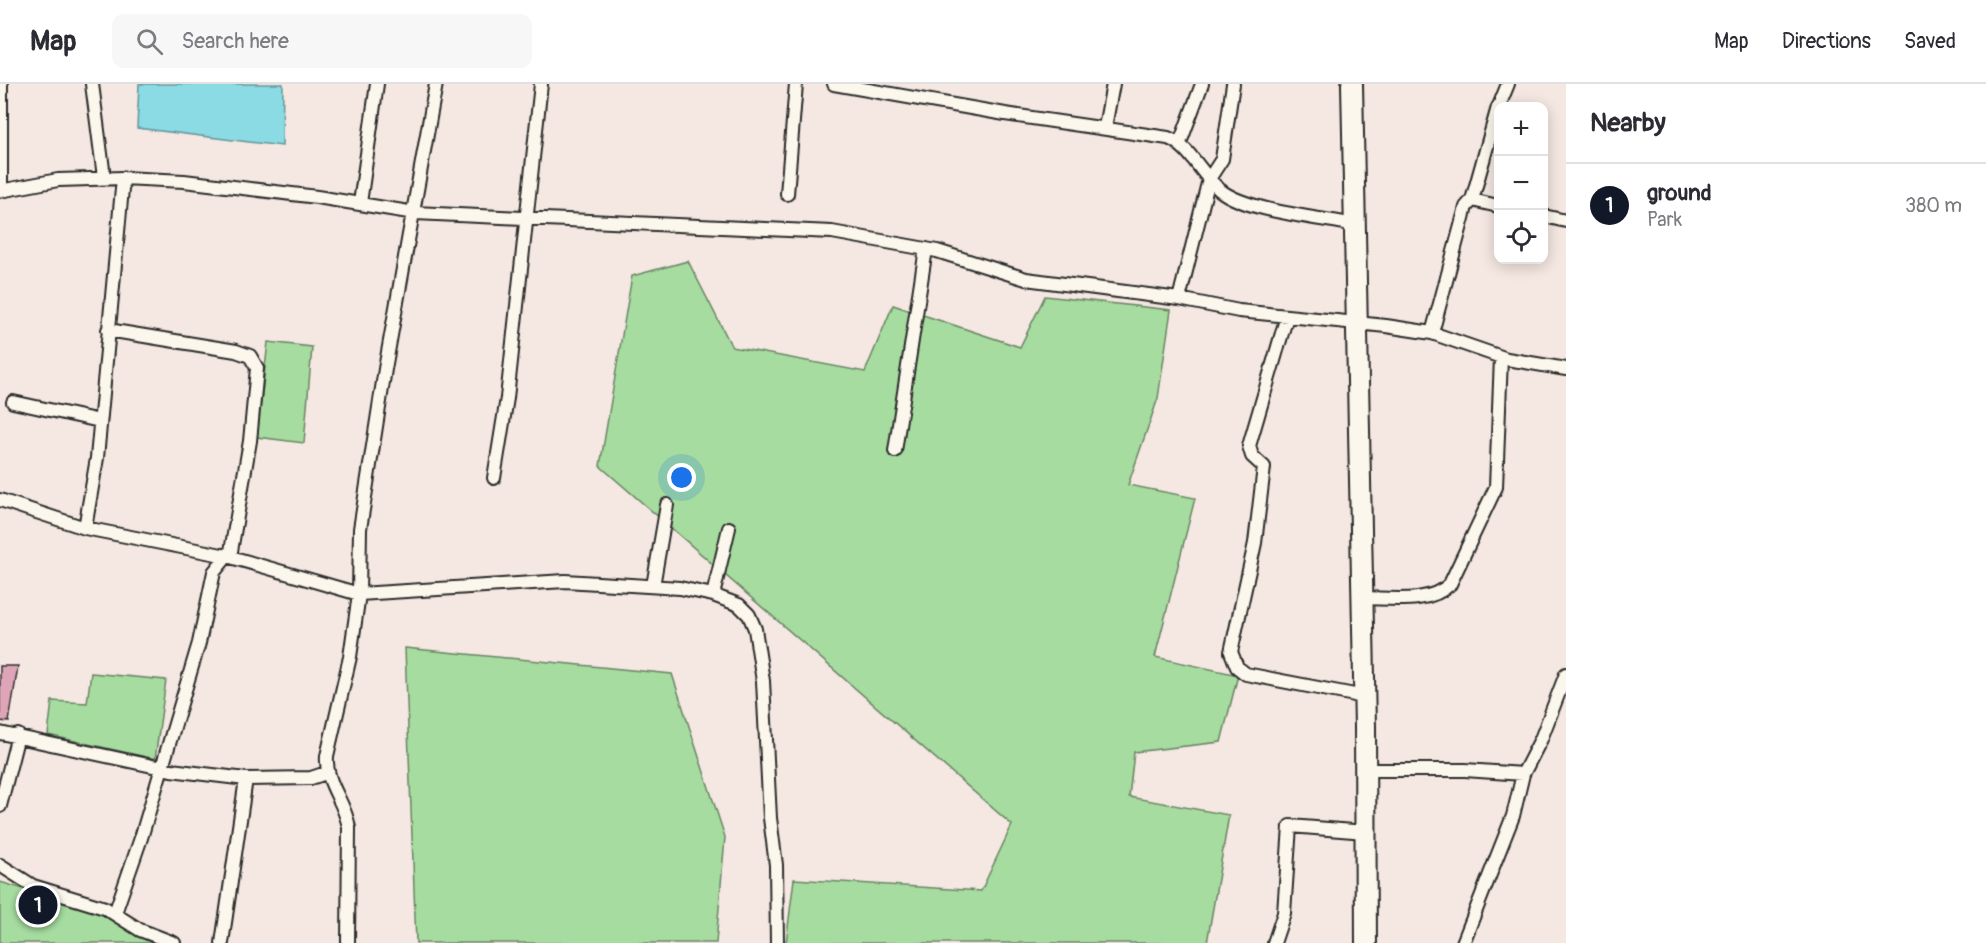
<!DOCTYPE html>
<meta charset="utf-8">
<style>
:root{--surface:#fff;--page:#f7f7f7;--text:#2b2b33;--muted:#7c7c81;--line:#e1e1e2;--accent:#111827}
body{margin:0;font-family:Pangolin,sans-serif;background:var(--page);color:var(--text)}
.controls{position:absolute;right:18px;top:18px;display:grid;overflow:hidden;border-radius:12px;box-shadow:0 3px 15px #0003}
.controls button{width:54px;height:54px;display:grid;place-items:center;padding:0;border:0;border-bottom:2px solid var(--line);background:var(--surface);color:var(--text);font:30px sans-serif}
.you{position:absolute;left:682px;top:394px;width:21px;height:21px;margin:-15px;border:4px solid #fff;border-radius:50%;background:#1a73e8;box-shadow:0 0 0 9px #1a73e833}
.badge{display:grid;place-items:center;width:39px;height:39px;border-radius:50%;background:var(--accent);color:#fff;font-size:20px;font-weight:700}
.pin{position:absolute;translate:-50% -50%;border:3px solid #fff;box-shadow:0 2px 6px #0006}
.list{margin:0;padding:0;list-style:none}
h2{display:flex;justify-content:space-between;align-items:center;height:78px;margin:0;padding:0 24px;font-size:26px}
h2 small{font-size:20px;font-weight:400;color:var(--muted)}
.list li{display:grid;grid-template-columns:39px 1fr auto;gap:18px;align-items:center;box-sizing:border-box;height:84px;padding:0 24px;border-top:2px solid var(--line)}
.list b{display:block;font-size:22px;white-space:nowrap}
.list p{margin:0;font-size:20px;white-space:nowrap;color:var(--muted)}
.list em{font-size:20px;font-style:normal;color:var(--muted)}
.icon{flex:none;width:33px;height:33px;fill:none;stroke:currentColor;stroke-width:2;stroke-linecap:round;stroke-linejoin:round}
.map{position:relative;flex:none;width:1566px;height:859px;overflow:hidden}
header{display:flex;align-items:center;gap:36px;box-sizing:border-box;height:84px;padding:0 30px;background:var(--surface);border-bottom:2px solid var(--line)}
header strong{font-size:28px}
nav{display:flex;gap:33px;margin-inline-start:auto;font-size:21px}
.search{width:420px;height:54px;background:var(--page);display:flex;align-items:center;gap:15px;box-sizing:border-box;padding:0 21px;border-radius:12px;color:var(--muted);font-size:22px}
main{display:flex}
aside{flex:1;background:var(--surface)}
.map>svg:first-child{display:block}
</style>
<header>
<strong>Map</strong>
<div class="search"><svg class="icon" aria-label="search" viewBox="0 0 24 24"><circle cx="10" cy="10" r="6"/><path d="M15 15l6 6"/></svg>Search here</div>
<nav><a>Map</a><a>Directions</a><a>Saved</a></nav>
</header>
<main>
<div class="map">
<svg width="1566" height="859" viewBox="0 0 1566 859">
<rect width="100%" height="100%" fill="#f5e7e1"/>
<filter id="ink" filterUnits="userSpaceOnUse"><feTurbulence type="fractalNoise" baseFrequency=".0167" numOctaves="2"/><feDisplacementMap in="SourceGraphic" scale="12" xChannelSelector="R" yChannelSelector="G"/><feConvolveMatrix kernelMatrix="1 2 1 2 8 2 1 2 1" color-interpolation-filters="sRGB"/></filter>
<g filter="url(#ink)">
<path fill="#a6dc9f" stroke="#688465" stroke-width="1.5" d="M688,177l44,86 133,25 28,-67 127,42 25,-51 126,14 -13,88 -30,87 67,13 -40,159 83,18 -17,67 -87,10 -5,45 100,18 -22,128h-421l8,-64 187,12 31,-66 -412,-359 32,-190z
M268,258l44,5 -8,96 -47,-6z
M405,564l267,26 53,163 -9,106h-300z
M91,589l75,7 -11,79 -107,-24 4,-34 35,2z
M0,798l153,45 -2,16h-151z"/>
<path fill="#8adbe4" stroke="#64959a" stroke-width="1.5" d="M139,0h144l-1,62 -145,-18z"/>
<path fill="#dda5b7" stroke="#2b2b2b" stroke-width="1.5" d="M0,582h18l-9,56 -9,-1z"/>
<g fill="none" stroke-linecap="round" stroke-linejoin="round">
<defs>
<path id="street" d="M1,0v106
M92,0l12,93
M834,0l171,30 163,24c23,9 32,36 52,52 25,21 101,28 135,35
M1499,22l9,-22
M1105,43l8,-43
M1180,59l22,-59
M0,107l58,-11 65,-2 61,3 133,16 98,16 417,19 105,19 89,28 153,20 60,12 147,15 46,7 75,26 59,10
M787,110l9,-110
M1472,116l26,6
M360,119l17,-119
M1544,132l22,5
M1179,215l30,-120 13,-20 11,-75
M1287,232l-38,130 3,10 12,11 -9,76 -24,109 6,15 9,7 119,23
M108,246l128,21 14,5 7,12 -7,73 -20,116
M1432,249l34,-126 6,-7 26,-93
M13,318l87,19
M895,367l31,-202
M494,394l13,-80 34,-314
M0,416l85,28 142,28 132,38 206,-13 115,7 33,7 26,10 10,10 6,14 8,52 7,137 6,47 1,78
M85,444l12,-70 26,-280
M653,502l14,-81
M713,511l16,-67
M1362,514c28,0 67,7 88,-14l46,-97 5,-130
M0,649l171,37 75,9 -24,164
M1366,686h99l58,4
M246,695l65,-1 15,-5
M0,722l18,-71
M0,781l33,21 72,22 35,22 34,13
M115,829l26,-75 58,-195 15,-71 13,-16
M348,859l1,-115c-4,-28 -24,-43 -22,-72l23,-99 9,-63 1,-65 25,-160 51,-285
M1274,859l10,-30 6,-87 76,6
M1463,859l50,-127 10,-42 18,-35 25,-65"/>
<path id="primary" d="M1352,0l13,643 1,216"/>
</defs>
<use href="#street" stroke="#2b2b2b" stroke-width="16"/>
<use href="#primary" stroke="#2b2b2b" stroke-width="24"/>
<use href="#street" stroke="#fbf7ec" stroke-width="12"/>
<use href="#primary" stroke="#fbf7ec" stroke-width="20"/>
</g>
</g>
</svg>
<div class="controls">
<button>+</button>
<button>−</button>
<button><svg class="icon" aria-label="locate" viewBox="0 0 24 24"><circle cx="12" cy="12" r="6"/><path d="M12 2v4M12 18v4M2 12h4M18 12h4"/></svg></button>
</div>
<div class="you"></div>
<div class="pin badge" style="left:38px;top:821px">1</div>
</div>
<aside>
<h2>Nearby<small></small></h2>
<ul class="list">
<li><span class="badge">1</span><div><b>ground</b><p>Park</p></div><em>380 m</em></li>
</ul>
</aside>
</main>
